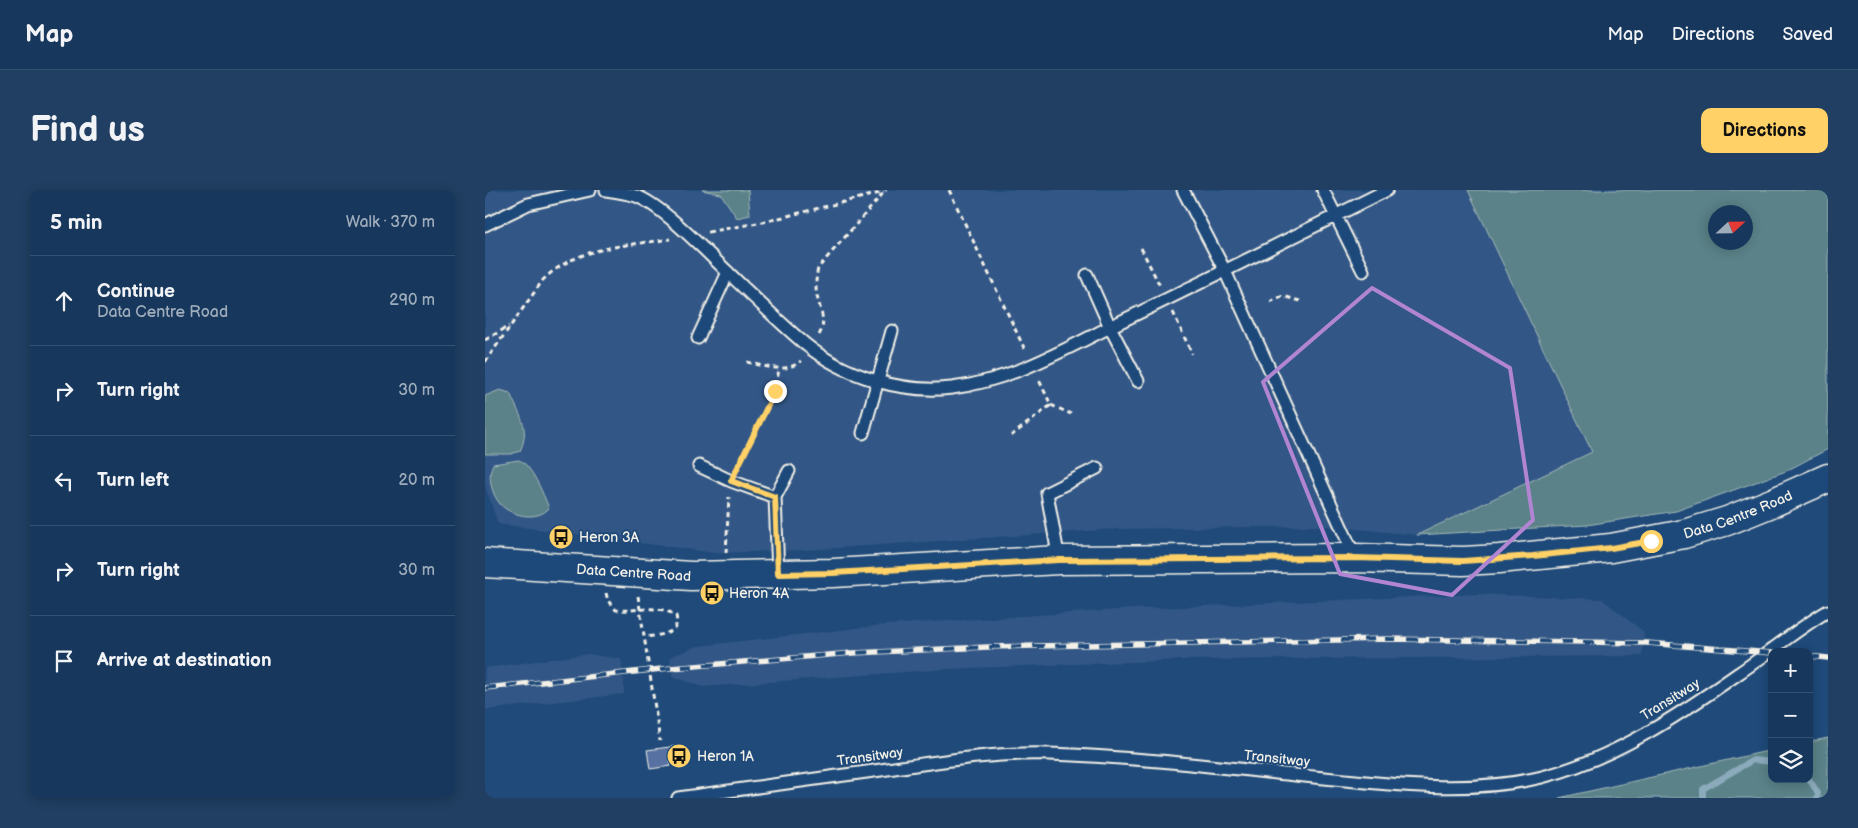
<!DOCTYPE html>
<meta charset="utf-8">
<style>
:root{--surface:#17385c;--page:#203f62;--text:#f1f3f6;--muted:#9eacbb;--line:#365272;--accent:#ffd166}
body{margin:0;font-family:"Balsamiq Sans",sans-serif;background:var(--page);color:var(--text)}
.controls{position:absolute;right:15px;bottom:15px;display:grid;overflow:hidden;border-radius:10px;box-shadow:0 2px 12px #0003}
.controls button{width:45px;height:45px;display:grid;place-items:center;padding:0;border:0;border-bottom:1px solid var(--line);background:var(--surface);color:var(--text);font:25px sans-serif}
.compass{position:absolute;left:1223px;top:15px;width:45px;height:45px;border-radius:50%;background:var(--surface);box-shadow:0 2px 12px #0003;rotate:68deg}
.stop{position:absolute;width:15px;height:15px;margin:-11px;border:4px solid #ffd166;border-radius:50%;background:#fff}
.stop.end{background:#ffd166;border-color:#fff;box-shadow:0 1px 5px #0008}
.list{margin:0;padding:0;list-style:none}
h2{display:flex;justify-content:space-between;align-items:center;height:65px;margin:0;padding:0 20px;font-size:21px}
h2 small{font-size:16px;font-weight:400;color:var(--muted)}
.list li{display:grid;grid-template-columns:32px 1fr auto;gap:15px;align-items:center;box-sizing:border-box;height:90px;padding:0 20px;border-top:1px solid var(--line)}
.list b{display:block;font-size:19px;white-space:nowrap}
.list p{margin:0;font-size:16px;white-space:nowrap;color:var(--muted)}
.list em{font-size:16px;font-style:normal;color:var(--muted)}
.icon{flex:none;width:28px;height:28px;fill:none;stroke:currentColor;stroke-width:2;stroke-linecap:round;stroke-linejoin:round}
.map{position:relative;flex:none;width:1343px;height:608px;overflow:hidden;border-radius:10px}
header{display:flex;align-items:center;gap:30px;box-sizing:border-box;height:70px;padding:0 25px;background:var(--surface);border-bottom:1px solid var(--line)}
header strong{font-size:24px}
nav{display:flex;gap:28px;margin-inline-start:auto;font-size:18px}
.intro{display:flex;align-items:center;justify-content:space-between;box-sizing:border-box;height:120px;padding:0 30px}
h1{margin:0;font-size:35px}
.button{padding:12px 22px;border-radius:10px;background:var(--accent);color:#111;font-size:18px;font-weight:700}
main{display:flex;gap:30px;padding:0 30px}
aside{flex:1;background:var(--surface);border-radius:10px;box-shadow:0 2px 12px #0003}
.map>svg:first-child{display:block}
</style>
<header>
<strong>Map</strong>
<nav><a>Map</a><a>Directions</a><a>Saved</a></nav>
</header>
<div class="intro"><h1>Find us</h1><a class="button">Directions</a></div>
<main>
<aside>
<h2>5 min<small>Walk · 370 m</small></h2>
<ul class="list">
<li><svg class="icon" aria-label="ahead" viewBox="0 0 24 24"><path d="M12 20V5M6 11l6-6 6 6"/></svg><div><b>Continue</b><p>Data Centre Road</p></div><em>290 m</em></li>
<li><svg class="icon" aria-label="right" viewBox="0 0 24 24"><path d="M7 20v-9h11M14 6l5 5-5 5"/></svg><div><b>Turn right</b></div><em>30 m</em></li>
<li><svg class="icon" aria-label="left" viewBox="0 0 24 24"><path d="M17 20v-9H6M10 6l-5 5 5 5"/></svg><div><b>Turn left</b></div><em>20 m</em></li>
<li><svg class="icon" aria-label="right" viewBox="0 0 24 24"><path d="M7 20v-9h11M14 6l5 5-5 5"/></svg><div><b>Turn right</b></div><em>30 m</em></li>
<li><svg class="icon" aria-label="arrive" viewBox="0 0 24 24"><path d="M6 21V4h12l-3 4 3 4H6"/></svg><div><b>Arrive at destination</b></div></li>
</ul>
</aside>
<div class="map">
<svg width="1343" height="608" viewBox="0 0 1343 608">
<rect width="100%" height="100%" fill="#1f4a7a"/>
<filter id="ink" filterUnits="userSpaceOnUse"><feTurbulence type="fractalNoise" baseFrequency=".02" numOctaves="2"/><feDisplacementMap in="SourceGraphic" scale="10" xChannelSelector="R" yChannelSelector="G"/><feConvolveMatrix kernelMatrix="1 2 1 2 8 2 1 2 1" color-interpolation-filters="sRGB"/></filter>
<g filter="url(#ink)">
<path fill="#305686" d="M0,0h983l124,262 -175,83 -92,-9 -207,3 -311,21 -92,3 -217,-29 -13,-39z
M993,404l124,5 42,33 -2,24 -457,4 -238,9 -244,18 -31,-11 -2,-19 28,-11 186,-21 248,-16z
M103,464l33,5 3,22v13l-139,16v-42z"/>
<path fill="#5a8288" stroke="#a7bab8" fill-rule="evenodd" d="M217,0h46l2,25 -13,3 -16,-24z
M983,0h360v259l-42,22 -110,40 -89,14 -170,10 175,-83zM1230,22h30v30h-30z
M15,200l10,3c9,22 21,35 10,58l-9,3h-26v-58z
M34,270c13,5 24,34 30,48 -10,12 -31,9 -43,1 -13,-8 -20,-32 -13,-45z
M1343,548v60h-269l213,-48v29h37v-37z"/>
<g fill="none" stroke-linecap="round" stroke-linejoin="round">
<path stroke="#8babbc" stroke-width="6" d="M1324,589l9,14 -1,5
M1218,608v-9l50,-29 19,2"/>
</g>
<path fill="#5771a2" stroke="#f4f1e8" d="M192,556l1,11 -8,2 1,7 -21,3 -3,-19z"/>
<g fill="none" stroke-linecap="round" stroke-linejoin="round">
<defs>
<path id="service" d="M121,0c11,2 25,3 35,8 22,11 48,37 66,54 32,31 64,63 98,92 39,32 97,50 147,44 62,-8 115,-40 170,-67 89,-43 177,-87 265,-131
M698,0l42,81 130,286
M838,0l40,81
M0,35l43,-21 62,-14
M602,85l23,52 28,54
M213,148l30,-66
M378,243l29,-102
M214,276l32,15 44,16
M574,370l-12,-67 50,-25
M293,384l-3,-77 14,-26
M193,608c68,-9 135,-19 203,-28 56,-8 112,-18 168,-16 89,3 177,14 265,23 75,7 154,18 228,0 72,-18 137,-62 197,-104 30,-20 58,-44 89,-62"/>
<g id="secondary">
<path id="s1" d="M0,373l206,13 142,-3 226,-13 296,-2 108,3 36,-2 112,-11 73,-14 43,-13 47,-19 54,-24"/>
</g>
</defs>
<use href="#service" stroke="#f4f1e8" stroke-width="15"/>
<use href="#secondary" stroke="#f4f1e8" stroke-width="31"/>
<path stroke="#f4f1e8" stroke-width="3" stroke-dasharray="5 4" stroke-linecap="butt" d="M464,0l77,162
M223,42l55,-10 121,-30
M656,58l19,38
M785,112l13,-6 17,5
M688,122l19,42
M334,145c8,-13 1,-25 -2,-39 -2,-10 -1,-18 1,-28l68,-78
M0,150l24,-14
M0,172l58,-82c34,-34 83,-34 127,-41
M262,172c18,4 38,12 54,-1
M566,215l20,9
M526,246l40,-31 -13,-27
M253,277l37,-76 4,-22
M241,363l3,-56
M121,403l2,8 8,9c19,2 44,-7 60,6 5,19 -17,19 -31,21
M153,406l22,145"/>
<use href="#service" stroke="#1f4a7a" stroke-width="11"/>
<use href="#secondary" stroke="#1f4a7a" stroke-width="28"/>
<defs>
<path id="rail" d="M1324,466l19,2
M0,498l186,-20 182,-15 135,-6 400,-8 259,4 125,10"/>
</defs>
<use href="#rail" stroke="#f4f1e8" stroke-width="5.5"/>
<use href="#rail" stroke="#1f4a7a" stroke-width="4" stroke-dasharray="11" stroke-linecap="butt"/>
</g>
</g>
<g fill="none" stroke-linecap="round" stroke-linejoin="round" filter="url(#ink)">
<path stroke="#ffd166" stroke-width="6" d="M290,201l-44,90 44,16 3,77 55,-1 226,-13 296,-2 108,3 70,-5 78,-8 40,-7"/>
</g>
<path fill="none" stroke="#b185d1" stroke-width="4" stroke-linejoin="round" d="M887,98l138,80 23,152 -81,75 -112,-21 -77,-192z"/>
<defs>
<symbol id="bus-disc" viewBox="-11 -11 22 22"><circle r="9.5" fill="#ffd166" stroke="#1f4a7a"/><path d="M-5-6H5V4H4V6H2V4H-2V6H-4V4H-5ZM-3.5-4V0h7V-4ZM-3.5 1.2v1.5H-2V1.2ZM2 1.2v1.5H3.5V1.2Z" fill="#111"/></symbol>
</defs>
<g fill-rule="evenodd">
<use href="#bus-disc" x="62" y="333" width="28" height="28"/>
<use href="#bus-disc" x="213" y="389" width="28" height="28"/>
<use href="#bus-disc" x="180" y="552" width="28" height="28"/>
</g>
<g text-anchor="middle" stroke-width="4" stroke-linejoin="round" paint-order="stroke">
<g font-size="14" fill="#f4f1e8" stroke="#1f4a7a">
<text dy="5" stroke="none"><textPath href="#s1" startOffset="1259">Data Centre Road</textPath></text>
<text dy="5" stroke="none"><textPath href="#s1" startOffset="149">Data Centre Road</textPath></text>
<text transform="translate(1185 509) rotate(-32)" y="5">Transitway</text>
<text transform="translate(385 566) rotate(-8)" y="5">Transitway</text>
<text transform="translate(792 568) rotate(6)" y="5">Transitway</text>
</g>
<g font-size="14" fill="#f4f1e8" stroke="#1f4a7a" text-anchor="start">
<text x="94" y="352">Heron 3A</text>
<text x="244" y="408">Heron 4A</text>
<text x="212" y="571">Heron 1A</text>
</g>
</g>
</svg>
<div class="controls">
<button>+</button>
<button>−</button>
<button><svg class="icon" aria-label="layers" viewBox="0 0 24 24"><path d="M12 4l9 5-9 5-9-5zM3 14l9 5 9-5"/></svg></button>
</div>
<svg class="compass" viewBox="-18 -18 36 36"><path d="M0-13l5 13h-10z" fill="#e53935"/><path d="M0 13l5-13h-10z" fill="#9eacbb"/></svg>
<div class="stop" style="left:1166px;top:351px"></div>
<div class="stop end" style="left:290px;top:201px"></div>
</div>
</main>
